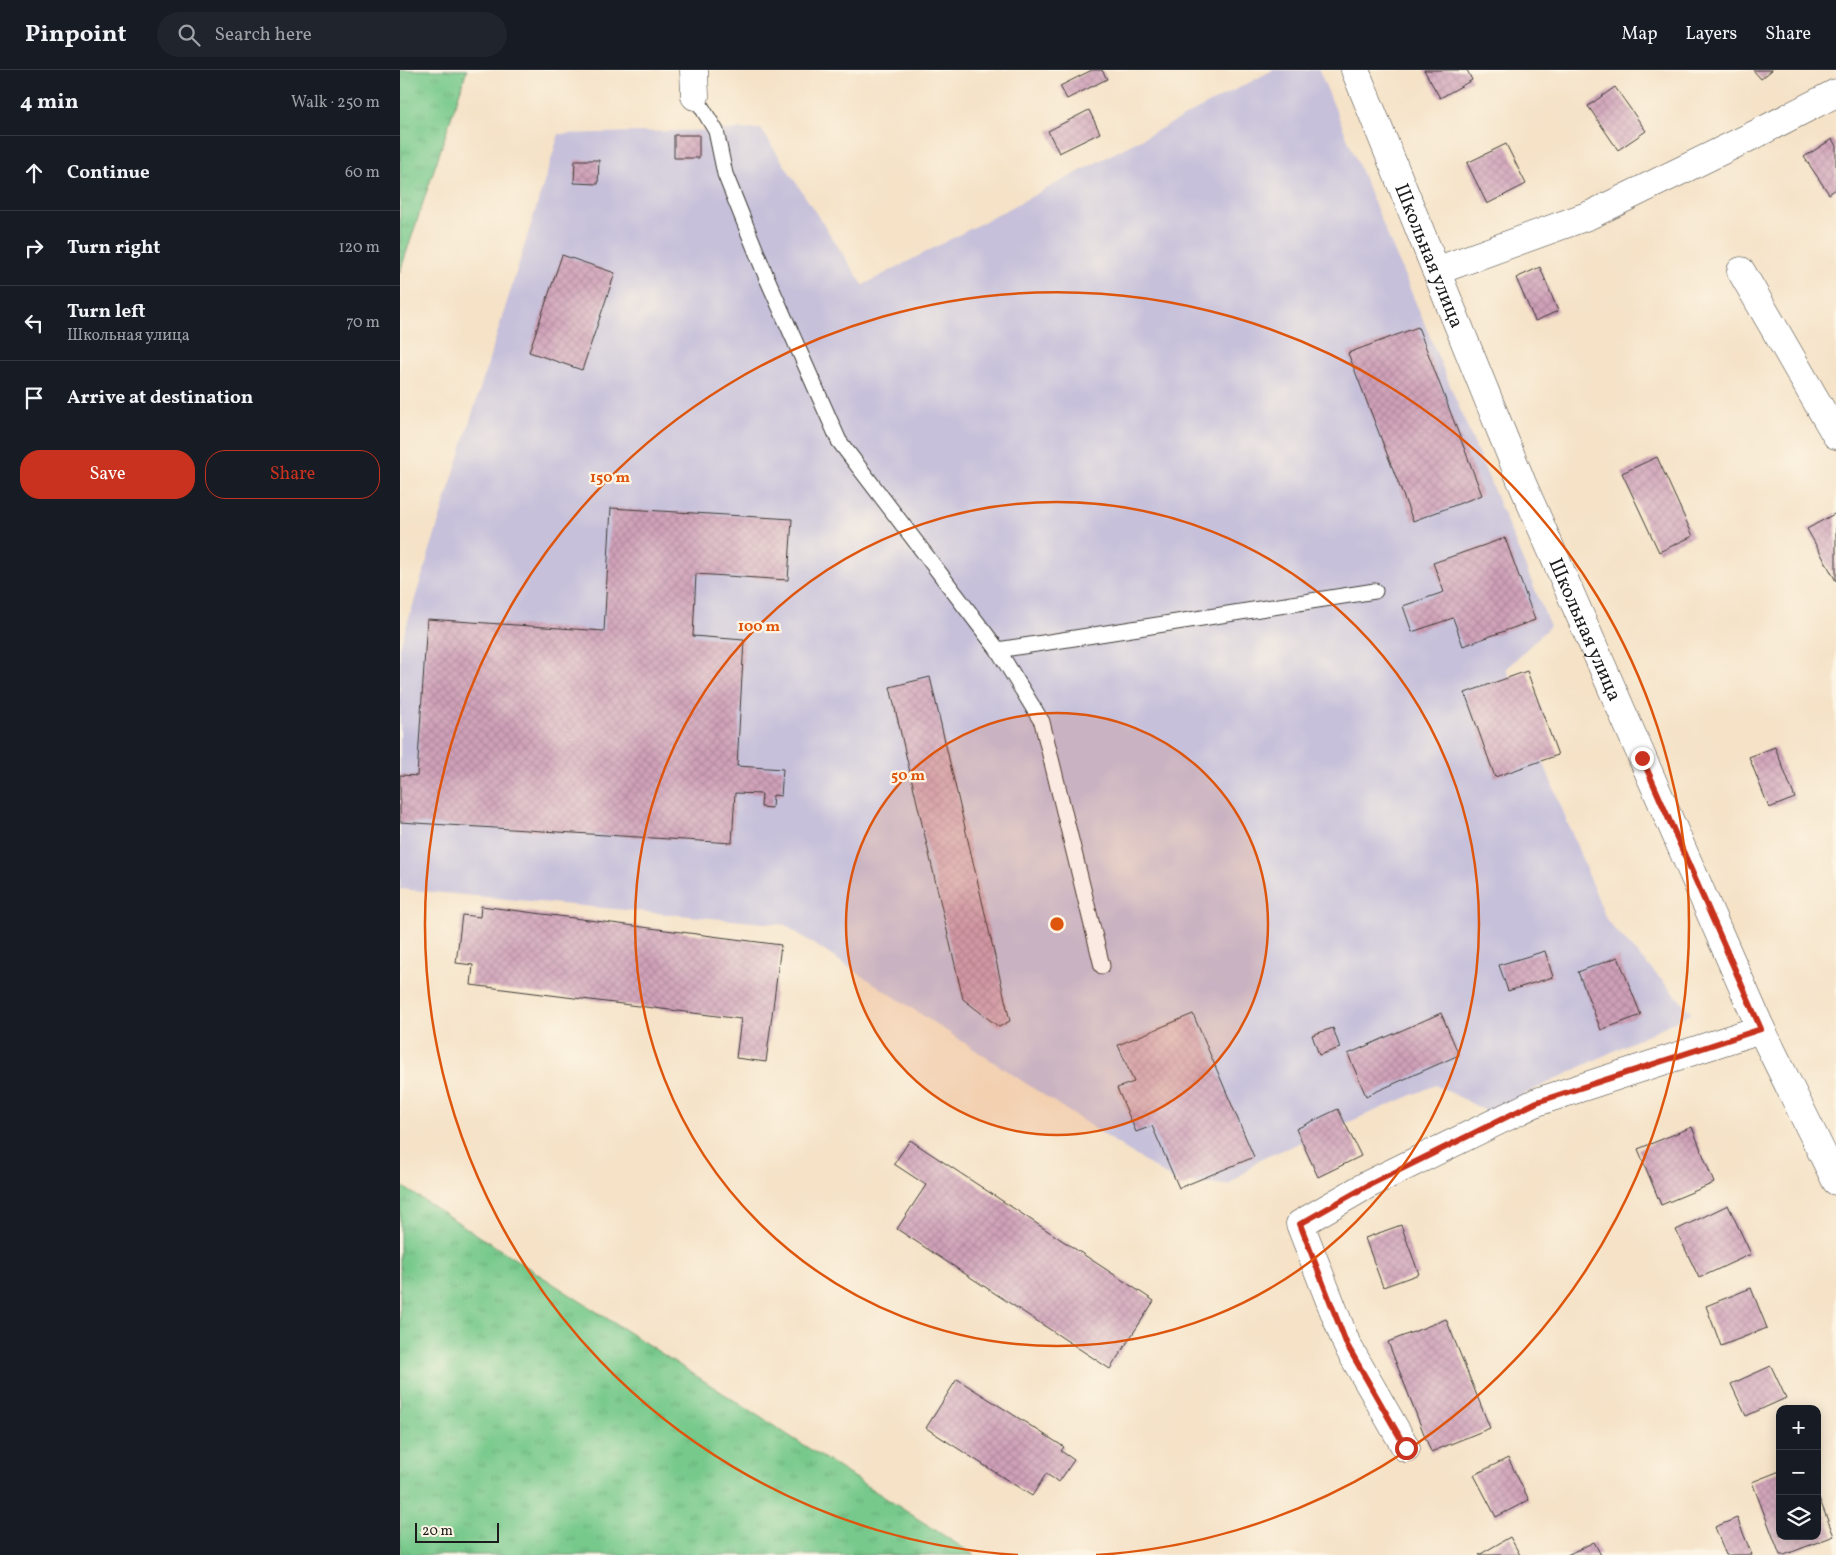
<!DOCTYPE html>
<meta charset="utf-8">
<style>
:root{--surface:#171b24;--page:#20242c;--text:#f1f3f6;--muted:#9ea1a6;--line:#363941;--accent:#c8321e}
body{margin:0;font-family:Vollkorn,serif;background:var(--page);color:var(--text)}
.controls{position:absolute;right:15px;bottom:15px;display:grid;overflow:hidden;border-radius:10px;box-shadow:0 2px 12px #0003}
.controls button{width:45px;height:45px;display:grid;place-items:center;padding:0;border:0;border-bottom:1px solid var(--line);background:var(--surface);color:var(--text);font:25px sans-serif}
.scale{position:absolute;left:15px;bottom:12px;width:84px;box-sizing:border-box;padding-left:5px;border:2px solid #1c1c1c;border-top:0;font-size:14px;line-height:18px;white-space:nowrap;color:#1c1c1c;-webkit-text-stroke:4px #fcf5e5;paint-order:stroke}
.stop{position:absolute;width:15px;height:15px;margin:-11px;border:4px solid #c8321e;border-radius:50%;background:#fff}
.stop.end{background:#c8321e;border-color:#fff;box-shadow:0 1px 5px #0008}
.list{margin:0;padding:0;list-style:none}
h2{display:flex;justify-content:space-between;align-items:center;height:65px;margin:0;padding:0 20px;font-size:21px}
h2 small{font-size:16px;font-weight:400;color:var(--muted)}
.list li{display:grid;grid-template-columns:32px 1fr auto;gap:15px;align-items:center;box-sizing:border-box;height:75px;padding:0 20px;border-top:1px solid var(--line)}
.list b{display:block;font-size:19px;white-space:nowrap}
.list p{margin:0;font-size:16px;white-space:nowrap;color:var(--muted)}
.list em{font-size:16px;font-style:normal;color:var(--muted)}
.actions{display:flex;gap:10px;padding:15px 20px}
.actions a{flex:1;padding:11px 0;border:1px solid var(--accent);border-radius:20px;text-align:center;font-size:18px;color:var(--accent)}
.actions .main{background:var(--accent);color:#fff}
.icon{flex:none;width:28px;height:28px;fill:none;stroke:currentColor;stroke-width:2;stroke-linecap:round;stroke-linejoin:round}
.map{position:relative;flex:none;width:1436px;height:1485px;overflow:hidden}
header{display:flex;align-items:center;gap:30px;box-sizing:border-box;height:70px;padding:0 25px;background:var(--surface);border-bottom:1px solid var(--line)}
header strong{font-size:24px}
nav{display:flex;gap:28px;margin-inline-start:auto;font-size:18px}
.search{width:350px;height:45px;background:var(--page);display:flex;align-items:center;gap:12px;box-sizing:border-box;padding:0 18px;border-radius:28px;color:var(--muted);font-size:19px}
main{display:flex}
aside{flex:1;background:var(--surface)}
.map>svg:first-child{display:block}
</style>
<header>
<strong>Pinpoint</strong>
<div class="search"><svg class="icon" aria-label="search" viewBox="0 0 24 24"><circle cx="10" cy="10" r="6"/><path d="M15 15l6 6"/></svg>Search here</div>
<nav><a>Map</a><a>Layers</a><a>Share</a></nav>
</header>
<main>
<aside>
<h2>4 min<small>Walk · 250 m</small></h2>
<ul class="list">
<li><svg class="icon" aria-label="ahead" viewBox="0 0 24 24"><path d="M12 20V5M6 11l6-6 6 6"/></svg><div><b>Continue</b></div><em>60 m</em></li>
<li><svg class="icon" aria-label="right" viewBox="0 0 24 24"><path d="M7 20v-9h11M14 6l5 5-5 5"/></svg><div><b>Turn right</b></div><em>120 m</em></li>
<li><svg class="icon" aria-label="left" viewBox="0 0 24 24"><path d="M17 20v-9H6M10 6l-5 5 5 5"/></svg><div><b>Turn left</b><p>Школьная улица</p></div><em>70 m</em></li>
<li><svg class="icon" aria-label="arrive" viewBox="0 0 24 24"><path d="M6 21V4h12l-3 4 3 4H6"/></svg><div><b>Arrive at destination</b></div></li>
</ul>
<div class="actions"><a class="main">Save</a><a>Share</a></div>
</aside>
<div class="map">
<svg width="1436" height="1485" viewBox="0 0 1436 1485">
<defs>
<pattern id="grass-tufts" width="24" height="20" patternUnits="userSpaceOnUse" patternTransform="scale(1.25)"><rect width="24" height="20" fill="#77c98b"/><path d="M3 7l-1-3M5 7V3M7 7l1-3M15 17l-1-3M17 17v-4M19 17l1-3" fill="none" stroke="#66ac77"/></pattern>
<pattern id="building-cross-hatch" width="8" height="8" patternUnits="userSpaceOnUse" patternTransform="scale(1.25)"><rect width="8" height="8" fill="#cfa0b8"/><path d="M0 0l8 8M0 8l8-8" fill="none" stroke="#b1899e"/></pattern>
</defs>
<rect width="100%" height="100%" fill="#fcf5e5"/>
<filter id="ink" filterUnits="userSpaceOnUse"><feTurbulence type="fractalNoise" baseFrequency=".02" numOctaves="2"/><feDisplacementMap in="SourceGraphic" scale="10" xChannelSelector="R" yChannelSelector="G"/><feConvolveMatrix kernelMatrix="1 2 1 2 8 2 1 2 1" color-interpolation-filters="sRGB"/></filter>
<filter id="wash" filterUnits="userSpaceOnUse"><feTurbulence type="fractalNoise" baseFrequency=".0096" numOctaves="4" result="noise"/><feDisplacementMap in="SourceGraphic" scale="20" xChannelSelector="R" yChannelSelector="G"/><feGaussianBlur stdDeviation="1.12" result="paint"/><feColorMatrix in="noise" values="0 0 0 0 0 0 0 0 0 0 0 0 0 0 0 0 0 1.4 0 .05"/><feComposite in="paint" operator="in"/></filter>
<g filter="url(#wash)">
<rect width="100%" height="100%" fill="#f5e2c7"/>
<path fill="#c6c0da" d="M873,0h46l231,556 -44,43 101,252 85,92 -204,99 -52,-27 -177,75 -30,25 -53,-3 -391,-257 -385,-36v-242l159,-513 202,-5 102,156z"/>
<path fill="url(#grass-tufts)" stroke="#4a7254" d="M0,0h67l-67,202z
M0,1115l574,370h-574z"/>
<g id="blocks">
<path fill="url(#building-cross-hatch)" d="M692,0h10l5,9 -40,20 -7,-13z
M1024,0h43l5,10 -32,18z
M1353,0h19l-11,9z
M1215,17l31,44 -28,19 -30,-44z
M689,40l11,23 -41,20 -11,-22z
M274,65h25v23h-25z
M1432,69l4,7v43l-7,5 -25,-37z
M1106,74l20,40 -39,20 -20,-41z
M175,90h24l-1,24 -24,-1z
M162,185l53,18 -33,97 -53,-18z
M1140,197l18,44 -23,10 -19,-43z
M1018,257l64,168 -69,26 -65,-168z
M1257,387l36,79 -34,16 -37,-79z
M211,438l181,11 -4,61 -92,-6 -3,62 51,4 -7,126 46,3 -2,27 -8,-1 -1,13 -11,-1 1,-13 -27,-1 -3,50 -332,-21v-47l17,1 10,-157 177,12z
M1436,443v68l-29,-52z
M1105,468l30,82 -72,26 -10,-28 -41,14 -9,-26 41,-14 -11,-29z
M1127,601l31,84 -63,22 -30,-84z
M530,607l80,344 -11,6 -36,-28 -73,-312z
M1375,677l20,51 -26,10 -20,-51z
M81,836l300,39 -15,117 -30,-4 5,-39 -270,-34 2,-20 -17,-2 6,-48 18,2z
M1145,881l8,26 -45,14 -9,-26z
M1218,887l23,58 -40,15 -23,-58z
M1041,943l18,42 -93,41 -18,-42z
M793,944l61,143 -75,31 -27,-62 -16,6 -19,-44 17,-6 -16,-37z
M933,958l7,20 -21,7 -7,-20z
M938,1039l23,47 -43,21 -22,-48z
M1292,1057l22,56 -53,22 -23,-56z
M510,1070l244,161 -44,68 -213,-140 29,-44 -32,-21z
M1328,1135l23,49 -52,24 -23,-48z
M1001,1155l18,49 -36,13 -18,-49z
M1351,1218l16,40 -46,18 -15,-40z
M1046,1249l44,109 -59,24 -43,-110z
M1371,1296l15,32 -40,18 -15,-32z
M557,1309l107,68 -3,4 13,9 -15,22 -13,-8 -14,22 -106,-68z
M1108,1388l21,42 -33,17 -22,-42z
M1380,1401v65h37v-43l17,43 -50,19h-4l-28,-73z
M1337,1448l15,37h-26l-11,-28z
M1110,1467l10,18h-41z
M1194,1472l7,13h-34z"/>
</g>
</g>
<g filter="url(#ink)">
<use href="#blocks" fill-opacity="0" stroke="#3d3a36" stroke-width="1"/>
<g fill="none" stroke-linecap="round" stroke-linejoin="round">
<defs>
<path id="service" d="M295,26l21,35 9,43 41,102 73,165 159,209 44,72 60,244
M598,580l377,-59"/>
<path id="minor" d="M294,0l1,26
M1036,201l154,-56 170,-83 76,-39
M1341,201l95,164
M1006,1378l-59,-103 -47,-121 67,-39 170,-83 224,-73"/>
<g id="tertiary">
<path id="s1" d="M955,0l167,413 239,546 75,152"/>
</g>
</defs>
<use href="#service" stroke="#3d3a36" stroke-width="17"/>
<use href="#minor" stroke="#3d3a36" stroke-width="29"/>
<use href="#tertiary" stroke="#3d3a36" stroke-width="29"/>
<use href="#service" stroke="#fff" stroke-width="15"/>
<use href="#minor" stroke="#fff" stroke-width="28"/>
<use href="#tertiary" stroke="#fff" stroke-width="28"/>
</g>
</g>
<g fill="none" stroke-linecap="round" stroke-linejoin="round" filter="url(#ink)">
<path stroke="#c8321e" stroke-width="6" d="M1006,1378l-59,-103 -47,-121 67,-38 170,-84 224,-73 -119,-271"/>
</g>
<circle cx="657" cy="854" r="211" fill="#de560d" fill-opacity=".12"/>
<g fill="none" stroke="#de560d" stroke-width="2.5">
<circle cx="657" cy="854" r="211"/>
<circle cx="657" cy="854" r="422"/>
<path d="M618 1485A632 632 0 1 1 696 1485"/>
</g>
<g text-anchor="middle" stroke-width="4.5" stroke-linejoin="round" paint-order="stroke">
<g font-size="20" fill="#1c1c1c" stroke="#fcf5e5">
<text dy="7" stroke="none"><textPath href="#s1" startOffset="200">Школьная улица</textPath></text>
<text dy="7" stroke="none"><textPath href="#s1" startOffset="605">Школьная улица</textPath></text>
</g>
</g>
<circle cx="657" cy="854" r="8" fill="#de560d" stroke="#fcf5e5" stroke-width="2.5"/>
<g font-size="15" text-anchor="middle" font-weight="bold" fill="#de560d" stroke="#fcf5e5" stroke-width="4.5" stroke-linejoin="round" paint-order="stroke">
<text x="210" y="412">150 m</text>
<text x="359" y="561">100 m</text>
<text x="508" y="710">50 m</text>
</g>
</svg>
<div class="controls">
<button>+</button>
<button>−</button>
<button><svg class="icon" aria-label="layers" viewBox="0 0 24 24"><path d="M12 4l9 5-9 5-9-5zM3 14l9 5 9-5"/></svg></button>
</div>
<div class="scale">20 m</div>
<div class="stop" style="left:1006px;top:1378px"></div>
<div class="stop end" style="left:1242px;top:688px"></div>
</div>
</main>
